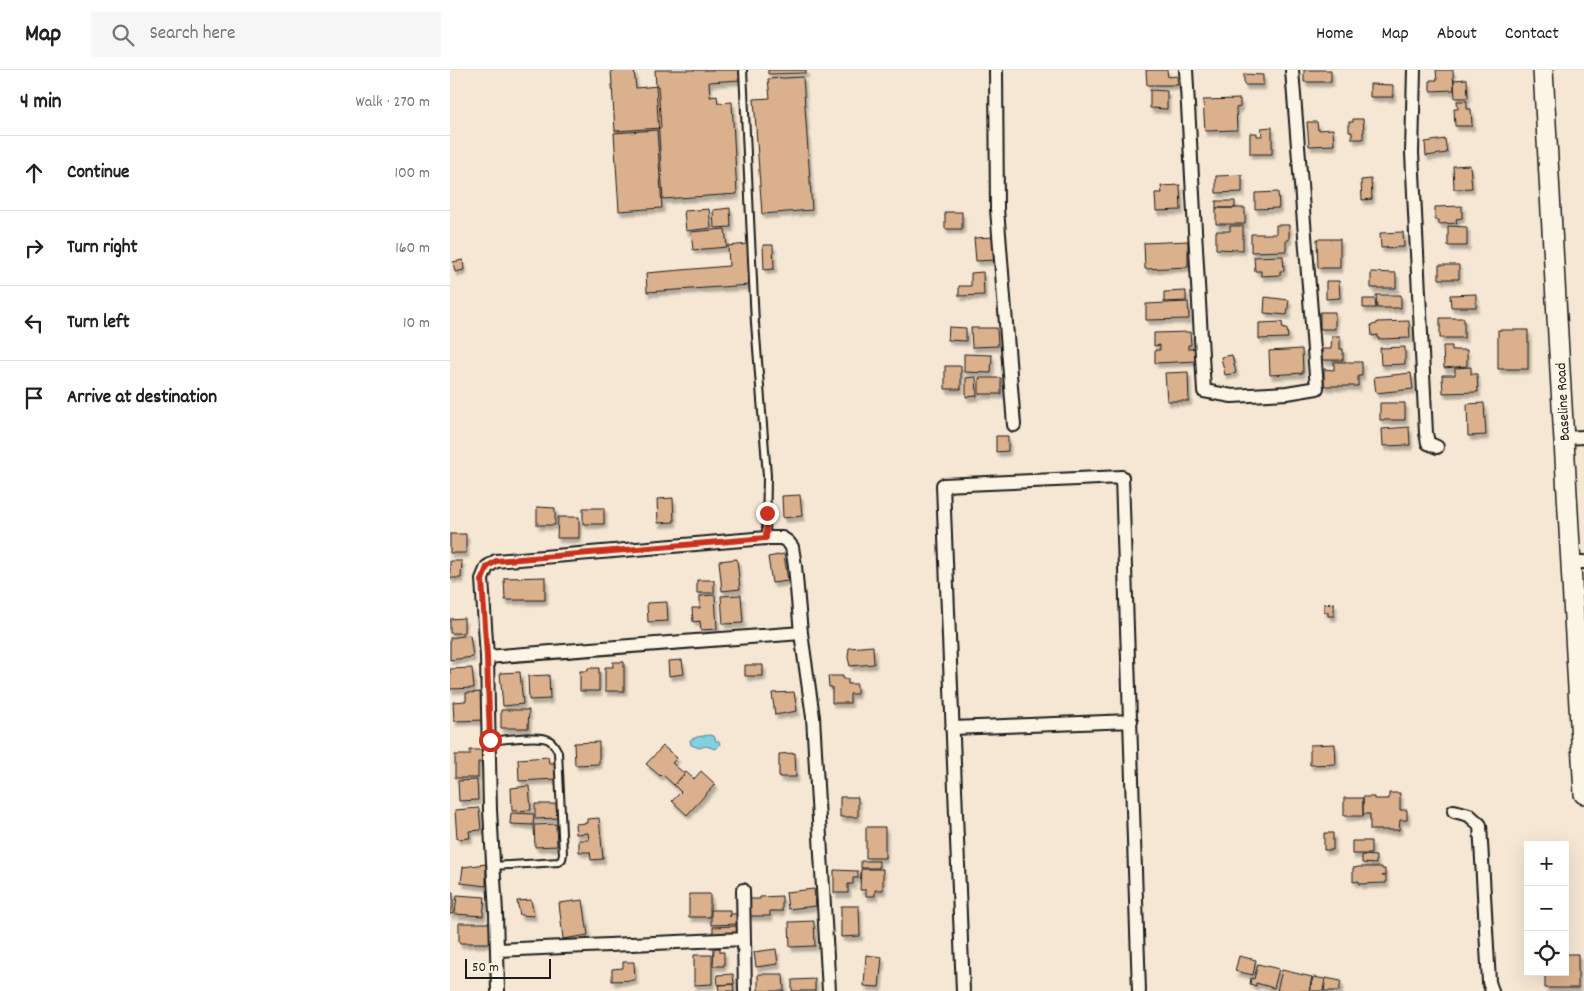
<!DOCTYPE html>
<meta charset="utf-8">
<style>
:root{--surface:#fff;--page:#f6f6f6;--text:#202124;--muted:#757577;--line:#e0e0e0}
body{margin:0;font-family:Dekko,sans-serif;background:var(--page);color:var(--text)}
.controls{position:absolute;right:15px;bottom:15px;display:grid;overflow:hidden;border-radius:0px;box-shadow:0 5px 20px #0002}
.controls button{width:45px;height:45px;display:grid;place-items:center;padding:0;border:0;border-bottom:1px solid var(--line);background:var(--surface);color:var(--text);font:25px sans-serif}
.scale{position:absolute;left:15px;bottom:12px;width:86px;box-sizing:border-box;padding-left:5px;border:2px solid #1c1c1c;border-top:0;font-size:14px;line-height:18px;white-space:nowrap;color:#1c1c1c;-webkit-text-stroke:4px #fcf5e5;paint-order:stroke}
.stop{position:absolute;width:15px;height:15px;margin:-11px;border:4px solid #c8321e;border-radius:50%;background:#fff}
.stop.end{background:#c8321e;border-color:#fff;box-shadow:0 1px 5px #0008}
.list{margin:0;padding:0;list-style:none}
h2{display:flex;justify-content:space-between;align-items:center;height:65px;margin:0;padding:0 20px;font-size:21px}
h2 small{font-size:16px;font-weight:400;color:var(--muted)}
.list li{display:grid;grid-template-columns:32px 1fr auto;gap:15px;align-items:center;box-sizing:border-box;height:75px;padding:0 20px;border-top:1px solid var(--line)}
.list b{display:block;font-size:19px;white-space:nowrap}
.list em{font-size:16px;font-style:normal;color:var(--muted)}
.icon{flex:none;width:28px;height:28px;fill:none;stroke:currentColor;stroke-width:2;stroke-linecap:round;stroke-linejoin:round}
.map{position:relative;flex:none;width:1134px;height:921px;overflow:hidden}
header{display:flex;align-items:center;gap:30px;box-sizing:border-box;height:70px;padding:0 25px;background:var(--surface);border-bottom:1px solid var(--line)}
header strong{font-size:24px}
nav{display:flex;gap:28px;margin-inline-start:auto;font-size:18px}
.search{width:350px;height:45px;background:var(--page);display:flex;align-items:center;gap:12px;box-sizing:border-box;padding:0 18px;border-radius:0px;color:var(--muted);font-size:19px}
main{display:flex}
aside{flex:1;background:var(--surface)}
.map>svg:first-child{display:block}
</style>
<header>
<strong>Map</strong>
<div class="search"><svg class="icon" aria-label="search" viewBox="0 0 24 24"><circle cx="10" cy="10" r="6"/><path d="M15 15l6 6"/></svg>Search here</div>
<nav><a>Home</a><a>Map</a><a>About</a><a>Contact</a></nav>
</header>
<main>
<aside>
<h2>4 min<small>Walk · 270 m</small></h2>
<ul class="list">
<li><svg class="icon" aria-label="ahead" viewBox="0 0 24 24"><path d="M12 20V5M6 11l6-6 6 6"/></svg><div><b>Continue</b></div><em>100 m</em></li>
<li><svg class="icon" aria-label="right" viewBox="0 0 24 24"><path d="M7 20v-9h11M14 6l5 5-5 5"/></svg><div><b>Turn right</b></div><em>160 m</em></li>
<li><svg class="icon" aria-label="left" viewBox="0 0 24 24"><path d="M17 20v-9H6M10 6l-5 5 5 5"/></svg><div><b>Turn left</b></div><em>10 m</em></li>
<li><svg class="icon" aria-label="arrive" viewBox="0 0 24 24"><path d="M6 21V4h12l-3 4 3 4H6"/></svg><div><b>Arrive at destination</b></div></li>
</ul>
</aside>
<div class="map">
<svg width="1134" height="921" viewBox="0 0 1134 921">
<defs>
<filter id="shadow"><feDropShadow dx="2.5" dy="4.5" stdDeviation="1" flood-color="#0004"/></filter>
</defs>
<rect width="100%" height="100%" fill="#f5e7d3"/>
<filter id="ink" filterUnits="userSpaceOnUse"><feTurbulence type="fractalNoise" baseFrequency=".02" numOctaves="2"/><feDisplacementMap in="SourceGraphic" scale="10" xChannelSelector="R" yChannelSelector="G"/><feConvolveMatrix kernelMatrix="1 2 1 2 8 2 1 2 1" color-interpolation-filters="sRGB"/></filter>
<g filter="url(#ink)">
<path fill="#81cfe0" stroke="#598792" d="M259,665l5,1 2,5h3l1,4 -5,4 -9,-3 -7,2 -8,-3 -1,-5 7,-3z"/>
<path fill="#dbb08c" stroke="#1c1c1c" filter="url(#shadow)" d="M161,0h23l2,18 22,-2 3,42 -46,3z
M205,0h84l1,10 -31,2 1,15 7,-1 1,7 14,-1 5,92 -74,5z
M318,0h38v3l-38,1z
M696,0h21l1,7 9,-1 1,9h-31z
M854,0h27v12h-27z
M986,0h17l1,20 -24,1v-11h7z
M794,4l19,1v10h-19z
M353,7l9,133 -50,4 -8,-115 16,-1 -2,-19z
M1017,9l1,19h-13l-1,-18z
M920,14l23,1v12h-23z
M700,20l17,1v18l-17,-1z
M790,29v8l-4,1 1,22 -32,1 -2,-31z
M1007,31h10v8h4l1,17h-17l-1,-17h4z
M903,49h10l1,13h-1v7h-11v-7h-3v-10h4z
M857,52h10l1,8 15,-1 1,16 -25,1z
M822,57v27h-22v-21h7v3h5l-1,-8z
M207,60l5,78 -43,3 -5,-78z
M995,69l2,14 -21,3 -1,-14z
M1020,95l2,23 -18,1 -1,-23z
M792,105v17l-26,1v-17z
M921,109l1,20 -10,1 -1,-20z
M730,115l1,25 -25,1 -1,-18h7l-1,-7z
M828,122l1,16 -24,1v-16z
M766,131h19v7h-19z
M1012,136v12l-6,1 1,4 -18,1v-4h-4v-13z
M280,138l1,19 -17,1 -1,-18z
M766,138h29v16h-29z
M259,139l2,19 -25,3 -2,-20z
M495,142h17v17h-17z
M826,155h13v15h-3v11l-35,1v-18h25z
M780,156h13v24l-27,-1v-18h14z
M998,156l19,1v19h-19z
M275,159l2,18 -34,3 -2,-18z
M953,162l1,15 -23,1 -1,-15z
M543,167l2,23 -19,1 -2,-23z
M867,169h23v29h-22z
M738,171v26l-43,2 -1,-26z
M298,174l2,41 -103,7 -1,-19 83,-7 -1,-20z
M313,175h10l1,24 -10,1z
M833,186l1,15h-4v4l-19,1v-5h-6l-1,-14z
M13,190l1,10 -9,2 -2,-10z
M989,195h20v14h-20z
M533,202l1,23 -25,1v-10h12v-13z
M921,202l25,1v15h-25z
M876,211h13l1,17 -14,1z
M736,221v10l-22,1v-10z
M1026,224v13h-25l-1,-12z
M926,225h25v13h-24z
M815,227l24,3 -2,15 -23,-2z
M913,229h12l1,9h-13z
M738,232l1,17 -43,1v-16z
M870,242h15v17h-15z
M990,248h24v20h-24z
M959,251l1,17 -32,1v-4l-6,1 -1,-11 6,-1v-2z
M832,252l1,7h4l1,9 -29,1v-16z
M499,257l17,1v13l-18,-1z
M521,258h26l1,18 -26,1z
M1048,260h30v39h-30z
M740,262l1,13h-3v4l9,-1v13l-42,2v-13h5v-5l-6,1v-13z
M882,266h8v13h3v11h-21v-11h9z
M993,276h9v4h15v16l-23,2z
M955,277v17l-24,1 -1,-17z
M852,279l1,24 -33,2 -1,-24z
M514,284l28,1 -1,18 -27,-1z
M782,285l4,18 -11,2 -4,-18z
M884,292h28v14h-4v10h-34v-17l10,1z
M495,296h16v23h-16z
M1021,297v7h6l1,18 -35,1 -1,-18h13v-7z
M738,302l1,29h-22l-2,-28z
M961,303l2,16 -37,4 -2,-16z
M526,307l1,19 -11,1v-19z
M529,308h22v16h-22z
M930,333h25v17h-25z
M1034,333l2,32 -18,1 -1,-32z
M959,357l1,18 -27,1 -1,-17z
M546,366h12v15l-12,1z
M350,425l2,21 -19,2 -1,-22z
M223,428l1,24 -16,1 -1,-24z
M87,437l18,1v17h-18z
M133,438h21v16h-21z
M108,447h21v21h-22z
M0,464h16v19h-16z
M334,484l4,27 -16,2 -4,-26z
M287,489l3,30 -18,2 -3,-30z
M0,491h12l-1,17h-11z
M95,507v23h-40l-1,-22z
M247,510h17v13h-17z
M265,525l2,34 -16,1 -1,-9 -7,1 -1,-14h8v-12z
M291,525l2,28 -20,1 -2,-28z
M217,532l1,19 -20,1 -1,-19z
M884,533v13h-6v-4h-4v-8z
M14,548v15h-14v-14z
M20,565l3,22 -23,3v-22z
M423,576l1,18 -24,2 -2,-8 1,-10z
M232,590l2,14 -15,2 -1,-15z
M163,592h11v29h-19v-24h8z
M295,595h18v11h-18z
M22,598l2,20 -24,1v-20z
M138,598h11v23h-19v-20h8z
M70,602l3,32 -20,2 -3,-33z
M99,605l1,24 -21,1 -1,-24z
M378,606h15v3h5v5h9v10h-7v9h-18v-16h-3z
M34,622l2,28 -32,1 -1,-19 13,-1v-8z
M344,622l3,19 -22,4 -3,-22z
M51,640h28l-1,18h-27z
M149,672v22l-24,1 -1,-22z
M885,674l1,20 -26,1v-20z
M213,676l14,12 -5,5 13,11 -11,11 -12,-11 -2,2 -14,-12z
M20,680h12v12h-4v16h-23v-23h15z
M345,683l1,24h-17v-23z
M98,687l1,6h6l1,16 -37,2 -1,-22z
M251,701l14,13 -28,31 -15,-14 9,-9 -7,-7 12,-13 8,7z
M27,710l1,20 -19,1 -1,-20z
M79,716l2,24 -19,1 -1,-23z
M939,723h11v17h7v10h-7l-1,10h-29v-16h-7v-17h11v2h15z
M390,727h18v20h-18z
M894,728h19v18h-19z
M85,734h23v14l-23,1z
M29,738l2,22 -12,1 1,7 -13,1 -2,-29z
M61,743l23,1 -1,11 -23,-1z
M149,748l4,41 -12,1 -1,-8h-11v-12h10l-1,-7 -12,1 -1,-10 12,-1v-4z
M106,754l1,22 -22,1 -1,-22z
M416,757h19v31h-19z
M874,763h9v17h-9z
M902,771h19v13h-19z
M912,785l14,1v8l-14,-1z
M411,791h18v7h-18z
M36,794v22l-25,-3 2,-16z
M909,797h23v2h3v6l-3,1h4v7l-27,1v-3l-6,1v-14z
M411,799h22v21h-8v6h-9v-6h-6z
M384,800l24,1v7h-5v6h-5v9h-14z
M364,819l2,17 -28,3 -2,-17z
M0,822h3v22h-3z
M239,824h21v23h-21z
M7,825l28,2 -2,19 -28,-2z
M332,826v15h-12v5h-22v-17h12v-2z
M81,830l3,16 -14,-1 -3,-14z
M133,830l5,35 -25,4 -4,-36z
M391,836h18l1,30 -19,1z
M261,840h19v7l1,-3h8l-1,10 -27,1z
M364,851l1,25 -25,1 -1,-25z
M9,853h32v20h-32z
M287,856v4h3v4l-27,1v-8z
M264,878h6v4h4v14h-11z
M326,879l2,15 -22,3 -2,-15z
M1115,884h13v34h-33v-16h20z
M244,885h18v29l-18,1z
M416,885l16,2 -3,30 -15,-1z
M789,886l17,4 -3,15 -18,-4z
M173,892h11l1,18 -23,1v-12l11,-1z
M808,894l21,5 -5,19 -18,-5v3l-6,-2 1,-6 3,1z
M832,900l30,7 -3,14h-32z
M283,904l1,10 -16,1 -1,-10z
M308,904h25l1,17h-26z
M863,907l12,2 -2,12h-13z
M876,908l15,3 -2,10h-15z
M365,909v12h-23v-11z
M283,914l1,7h-15l-1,-6z"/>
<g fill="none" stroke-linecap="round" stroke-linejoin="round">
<defs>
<path id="lane" d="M293,0l12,253 12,153 -1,62
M40,671c11,-1 50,-7 59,-1 5,3 7,8 9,12l5,102 -1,5 -3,3 -66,4"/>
<path id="street" d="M546,0l1,139 17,216
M736,0l18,321 28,5 55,-3 30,-5 -25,-318
M964,0l-2,83 14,280 2,10 9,4
M1114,368l20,-1
M1121,492h13
M37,587l314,-24
M502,658l179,-7
M1004,741l15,4 11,10 9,157 3,9
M293,820l2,101
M47,880l247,-11
M48,921l-2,-78 -6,-103 -3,-153 -5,-78 5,-12 9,-6 270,-23h16l6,4 4,5 3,19 6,67 12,84 16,274
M513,921l-20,-506 179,-8 17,514"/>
<path id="primary" d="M1093,0l41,724"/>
</defs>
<use href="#lane" stroke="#1c1c1c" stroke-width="10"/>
<use href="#street" stroke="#1c1c1c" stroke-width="16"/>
<use href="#primary" stroke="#1c1c1c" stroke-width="22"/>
<use href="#lane" stroke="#fcf5e5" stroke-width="6"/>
<use href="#street" stroke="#fcf5e5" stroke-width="12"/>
<use href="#primary" stroke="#fcf5e5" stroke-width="19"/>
</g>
</g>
<g fill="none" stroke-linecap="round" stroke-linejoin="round" filter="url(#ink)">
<path stroke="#c8321e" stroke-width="6" d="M40,670l-3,-83 -5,-77 5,-13 9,-6 270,-23 1,-25"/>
</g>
<g text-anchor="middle" stroke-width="4" stroke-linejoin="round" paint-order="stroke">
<g font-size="15" fill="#1c1c1c" stroke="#fcf5e5">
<text transform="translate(1112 332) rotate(-93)" y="5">Baseline Road</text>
</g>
</g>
</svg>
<div class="controls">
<button>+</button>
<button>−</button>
<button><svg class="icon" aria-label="locate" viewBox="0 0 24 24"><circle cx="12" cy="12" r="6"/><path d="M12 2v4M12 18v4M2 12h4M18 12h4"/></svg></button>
</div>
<div class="scale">50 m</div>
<div class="stop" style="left:40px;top:670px"></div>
<div class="stop end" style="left:317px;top:443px"></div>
</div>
</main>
